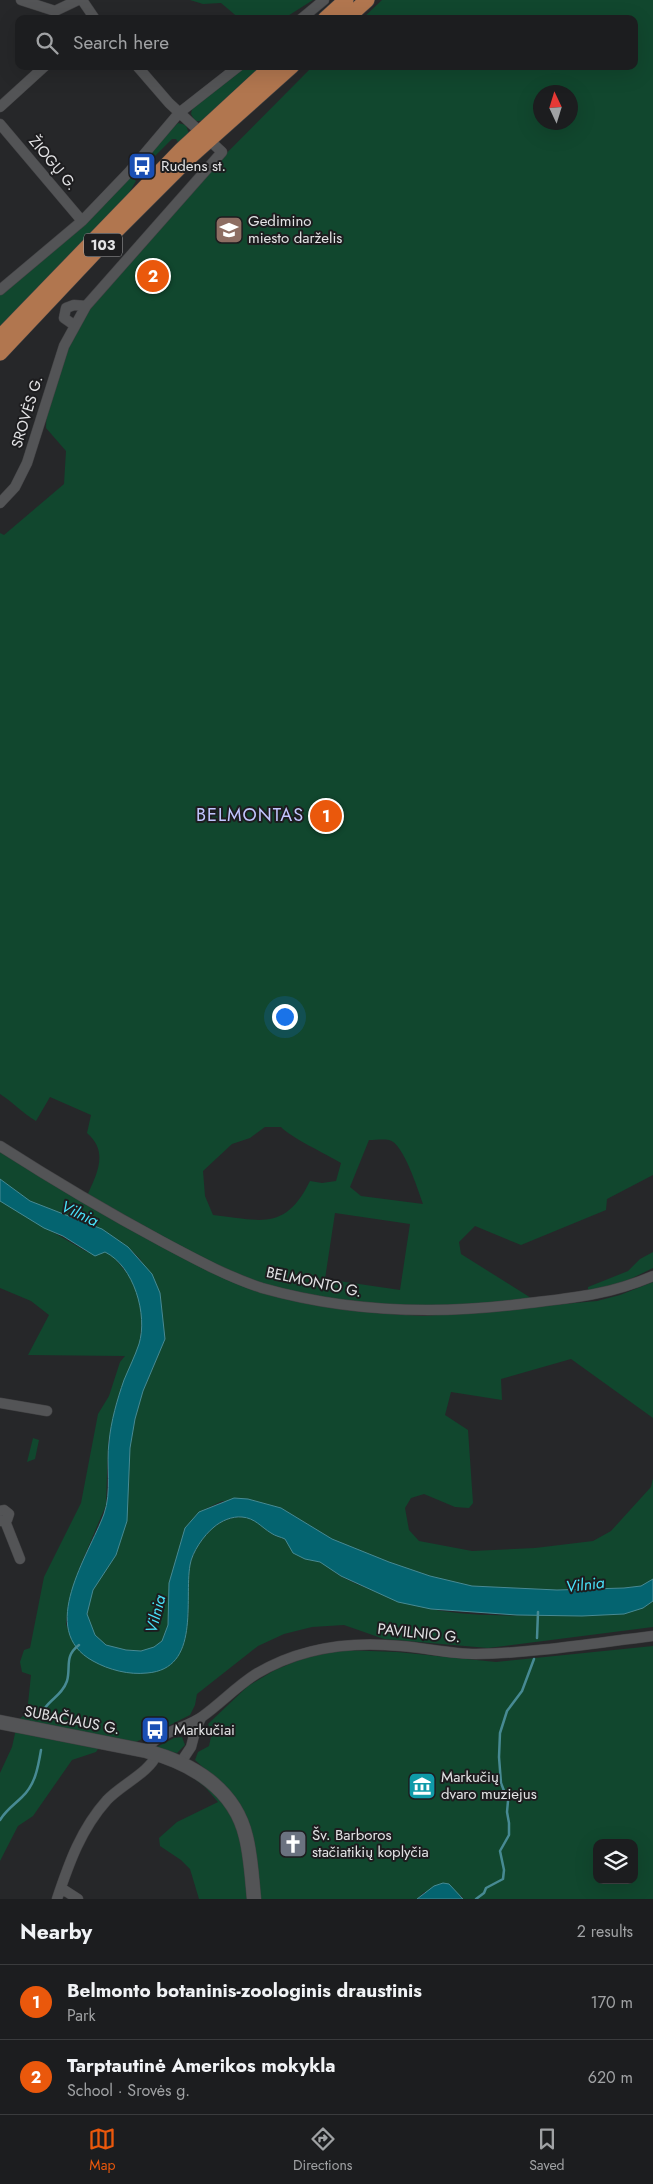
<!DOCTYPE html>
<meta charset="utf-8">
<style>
:root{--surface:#1c1d1f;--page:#252628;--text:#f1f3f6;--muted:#a0a2a4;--line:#3a3b3d;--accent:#ea580c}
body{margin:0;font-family:Jost,sans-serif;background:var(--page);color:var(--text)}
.controls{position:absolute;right:15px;bottom:15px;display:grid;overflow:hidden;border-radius:10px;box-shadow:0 5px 20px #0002}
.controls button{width:45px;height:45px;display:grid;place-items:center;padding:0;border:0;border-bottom:1px solid var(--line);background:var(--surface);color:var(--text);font:25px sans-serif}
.compass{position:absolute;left:533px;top:85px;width:45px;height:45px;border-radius:50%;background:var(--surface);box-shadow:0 5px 20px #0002;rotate:356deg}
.you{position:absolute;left:284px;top:1016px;width:18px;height:18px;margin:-12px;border:4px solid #fff;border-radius:50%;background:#1a73e8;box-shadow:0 0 0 8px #1a73e833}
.badge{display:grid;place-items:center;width:32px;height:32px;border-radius:50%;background:var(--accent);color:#fff;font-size:16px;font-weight:700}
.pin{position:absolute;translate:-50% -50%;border:2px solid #fff;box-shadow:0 1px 5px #0006}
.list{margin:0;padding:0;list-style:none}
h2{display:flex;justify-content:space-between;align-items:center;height:65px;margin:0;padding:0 20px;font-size:21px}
h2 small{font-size:16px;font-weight:400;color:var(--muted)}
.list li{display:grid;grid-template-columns:32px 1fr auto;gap:15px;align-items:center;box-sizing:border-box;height:75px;padding:0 20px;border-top:1px solid var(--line)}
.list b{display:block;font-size:19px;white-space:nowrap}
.list p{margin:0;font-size:16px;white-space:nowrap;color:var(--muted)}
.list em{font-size:16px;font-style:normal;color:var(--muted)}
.icon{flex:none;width:28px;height:28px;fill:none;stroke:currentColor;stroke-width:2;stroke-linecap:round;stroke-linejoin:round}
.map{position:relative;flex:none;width:653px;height:1899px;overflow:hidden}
.search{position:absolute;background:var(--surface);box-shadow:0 5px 20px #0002;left:15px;right:15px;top:15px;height:55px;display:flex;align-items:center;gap:12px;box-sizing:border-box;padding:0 18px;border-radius:10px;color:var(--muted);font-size:19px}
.sheet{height:215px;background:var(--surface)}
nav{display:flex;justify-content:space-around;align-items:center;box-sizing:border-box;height:70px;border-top:1px solid var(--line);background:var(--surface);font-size:14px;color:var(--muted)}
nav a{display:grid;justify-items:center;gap:2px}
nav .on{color:var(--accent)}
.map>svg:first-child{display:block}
</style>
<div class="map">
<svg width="653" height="1899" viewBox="0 0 653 1899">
<rect width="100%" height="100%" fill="#262729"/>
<path fill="#11472e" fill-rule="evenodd" d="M190,0h123l-30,19h-43l-19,-16 -18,1z
M382,0h271v1175l-46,24 -1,11 -85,35 -46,-19 -16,16 2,12 70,44c-75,10 -137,11 -211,-2 -21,-4 -43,-7 -63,-14 -59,-21 -115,-55 -170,-86 10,-23 22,-44 0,-63l4,-18 -41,-18 -14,24c-14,-8 -23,-19 -36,-27v-561l4,2 60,-51 2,-33 -20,-23 1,-30 17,-52 28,-49 100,-109 121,-122h321v-47h-272zM540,92h30v30h-30zM265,1127h16c9,10 45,27 60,36l-5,18 -14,2 -12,-2c-25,51 -50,39 -97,34l-8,-19 -2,-25 29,-27 18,-6zM369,1140c6,0 14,-1 20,0 14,2 29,50 34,64l-62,-8 -11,-9zM335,1213l75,11 -10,66 -75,-11z
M246,66h19l-61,55h-9l-4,-7 1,-5z
M178,123l8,2 3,9 -10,10 -3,-5h-4l-39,39 3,3 -10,17 -126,131v-34l51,-43z
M0,1152l100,60 121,63 95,29 59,9 48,3 42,-3 132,-12 23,-6 33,-13v136l-82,-59 -70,20 1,21 -51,-8 -6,23 23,15 5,73 -4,5 -14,-1 -31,-13 -13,4 -6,10 4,22 10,11 53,10 63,-3 58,-7 18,-10 40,-44 2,-9v101l-12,7 -17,2 -67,2 -85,-4 -42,-10 -41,-14 -57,-23 -51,-31 -59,-7 -23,11 -14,16 -16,55 -1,42 -6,16 -8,6 -13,4 -15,-1 -20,-5 -11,-10 -8,-21 6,-24 23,-35 10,-34 4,-73 5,-29 8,-28 22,-52 -5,-46 -20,-34 -12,-12 -26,-18 -72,-28 -30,-22z
M0,1201l87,51h18l8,4 21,26 8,29 -2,32 -24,61 -8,39 -2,62 -27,64 -11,36 -2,19 5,13 67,37 50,-56c1,-17 -2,-38 2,-54 6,-22 27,-48 51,-47 13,0 20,9 30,16 4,3 9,4 14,6 14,25 15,13 35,23 8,3 14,11 22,15 23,12 64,27 89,32 70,13 143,3 212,-1l10,-7v26l-165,21 -104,-9 -40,-14 -32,2 -28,7 -26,12 -61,48 -2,11 -5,10 -54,27 -118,-22 9,-7 4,-38 -9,-3 -2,-10 4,-12 6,-2 14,-71 37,-74 17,-89 11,-18 11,-34 5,-6 -97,-1 21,-40 -18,-14 -31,-13z
M653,1252v16l-35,17 -30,6v-4l40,-16 12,-12z
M33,1438l6,2 -4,19 -8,3z
M653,1646v253h-190l-1,-3 -38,-4 -7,7h-218l-9,-30 -9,-9 -21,-14 -1,-8 18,-16 41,-20 -13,-15 -21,-16 32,8 -21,-19 3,-8 11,-6 3,-14 -4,-8 40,-38 27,-16 29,-12 39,-8 54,2 99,10zM597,1843h37v37h-37z
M16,1729l84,17 -4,6 -24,8 -39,56 -15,10 -18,35v-88l12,-26z
M182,1737l3,8 -8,8 -22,-5 19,-10z"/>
<path fill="#046470" stroke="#478a93" d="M0,1179l30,22 72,28 26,18 24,27 8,19 5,46 -22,52 -8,28 -5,29 -3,73 -11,34 -23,35 -6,24 8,21 11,10 20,5 15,1 13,-4 8,-6 6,-16 1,-42 16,-55 14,-16 35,-14 14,1 33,9 51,31 57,23 41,14 42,10 85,4 67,-2 17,-2 12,-7v22l-10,7 -19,6 -42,2 -65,-1 -86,-6 -33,-7 -57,-26 -21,-14 -15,-3 -12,-6 -8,-14c-4,-2 -10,-3 -14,-6 -10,-6 -16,-15 -29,-16 -10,-1 -21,4 -28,10 -10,8 -22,25 -24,38 -6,35 11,104 -43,108 -18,2 -38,-3 -54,-12 -57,-31 -4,-106 11,-147 8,-22 2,-49 5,-72 2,-21 8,-42 15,-62 5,-12 11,-24 15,-36 9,-29 -5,-78 -34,-92l-10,4 -32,-20 -19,-8 -44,-27z
M443,1883l6,1 14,15h-46l17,-13z"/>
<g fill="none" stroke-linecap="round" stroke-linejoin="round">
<path stroke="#478a93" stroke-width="2.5" d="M537,1638l1,-26
M45,1708c7,-10 17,-13 22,-27 4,-14 -3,-25 12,-36
M0,1820c6,-10 14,-15 22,-23 13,-12 16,-29 19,-47
M476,1899l8,-6 2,-5 17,-9 1,-9 -4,-19 9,-16v-12l-2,-11 1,-11 -7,-18 -2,-26 1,-24 7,-22 15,-20 12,-32"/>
<defs>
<path id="street" d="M21,0l34,11 23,-11
M82,0l13,19
M301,19l23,-19
M0,107l45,-41
M0,124l82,97
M0,290l82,-69 47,-49 50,-59 60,-47
M74,325l-10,-7 2,-10 8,-3 12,1
M0,503l15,-16 12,-24 37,-117 22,-40 136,-154 -53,-49 -32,-37
M0,1146c53,34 107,66 163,96 32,17 65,35 99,46 85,24 171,27 259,16 49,-6 85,-8 132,-28
M0,1403l47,8
M0,1511l4,-1 5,4 -2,6 -6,1
M5,1521l15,38
M146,1751c9,-19 40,-22 57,-35 18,-13 34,-30 53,-42 45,-27 94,-33 145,-28 25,2 50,8 75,8 59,-1 119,-11 177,-18
M181,1762l10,-15 5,-19 5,-10
M61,1888l17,11
M57,1899c12,-36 24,-70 50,-99 15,-16 42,-27 50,-46"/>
<path id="secondary" d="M0,1722l146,29c46,12 89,38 100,86 5,20 6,42 8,62"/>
<path id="primary" d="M325,19l21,-19
M346,19l21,-19
M0,337l181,-187 91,-84
M0,353l99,-105 90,-90 103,-92"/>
</defs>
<use href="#street" stroke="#424244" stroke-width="11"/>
<use href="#secondary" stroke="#424244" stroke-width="15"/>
<use href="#primary" stroke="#424244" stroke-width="16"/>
<use href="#street" stroke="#535456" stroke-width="10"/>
<use href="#secondary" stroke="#535456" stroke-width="14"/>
<use href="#primary" stroke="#b1764f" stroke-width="15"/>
</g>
<defs>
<symbol id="bus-square" viewBox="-11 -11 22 22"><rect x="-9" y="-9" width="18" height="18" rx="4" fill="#1a4fb4" stroke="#1d1d1f"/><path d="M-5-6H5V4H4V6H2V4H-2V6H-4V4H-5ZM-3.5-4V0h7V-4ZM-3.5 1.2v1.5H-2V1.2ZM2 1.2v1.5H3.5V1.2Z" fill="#fff"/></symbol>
<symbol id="school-square" viewBox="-11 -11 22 22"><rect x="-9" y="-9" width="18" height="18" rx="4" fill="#8d6e63" stroke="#1d1d1f"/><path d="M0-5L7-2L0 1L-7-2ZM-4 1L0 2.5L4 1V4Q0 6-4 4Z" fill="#fff"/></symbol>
<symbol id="museum-square" viewBox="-11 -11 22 22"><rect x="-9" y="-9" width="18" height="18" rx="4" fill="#0f9aa8" stroke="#1d1d1f"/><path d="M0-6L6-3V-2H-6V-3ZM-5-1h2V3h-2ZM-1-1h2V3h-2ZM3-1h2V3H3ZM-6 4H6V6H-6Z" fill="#fff"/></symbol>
<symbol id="church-square" viewBox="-11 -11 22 22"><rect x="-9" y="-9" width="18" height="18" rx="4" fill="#6b7280" stroke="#1d1d1f"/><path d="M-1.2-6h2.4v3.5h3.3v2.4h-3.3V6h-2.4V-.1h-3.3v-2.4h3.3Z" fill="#fff"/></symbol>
</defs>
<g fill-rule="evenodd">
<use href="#bus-square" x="126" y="150" width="32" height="32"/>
<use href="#school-square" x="213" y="214" width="32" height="32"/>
<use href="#bus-square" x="139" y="1714" width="32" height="32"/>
<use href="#museum-square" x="406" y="1770" width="32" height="32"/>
<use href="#church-square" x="277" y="1828" width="32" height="32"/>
</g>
<g text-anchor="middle" stroke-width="4" stroke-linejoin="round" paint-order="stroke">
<rect fill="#1d1d1f" stroke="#a8a8aa" stroke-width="1" x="84" y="233.5" width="38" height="23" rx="4"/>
<g font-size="14" font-weight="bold" fill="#e3e3e5">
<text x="103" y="250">103</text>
</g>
<g font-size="15" fill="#e3e3e5" stroke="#1d1d1f">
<text transform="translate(53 163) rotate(50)" y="5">ŽIOGŲ G.</text>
<text transform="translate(27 412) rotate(-73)" y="5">SROVĖS G.</text>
<text transform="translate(314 1282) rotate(12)" y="5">BELMONTO G.</text>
<text transform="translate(419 1633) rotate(6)" y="5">PAVILNIO G.</text>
<text transform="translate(72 1720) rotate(11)" y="5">SUBAČIAUS G.</text>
</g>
<g font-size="15" fill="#e3e3e5" stroke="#1d1d1f" text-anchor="start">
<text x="161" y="171">Rudens st.</text>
<text x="248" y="226">Gedimino<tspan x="248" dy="17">miesto darželis</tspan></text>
<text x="174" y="1735">Markučiai</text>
<text x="441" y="1782">Markučių<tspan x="441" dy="17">dvaro muziejus</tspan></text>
<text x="312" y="1840">Šv. Barboros<tspan x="312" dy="17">stačiatikių koplyčia</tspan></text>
</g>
<g font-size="16" font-style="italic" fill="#49e2fa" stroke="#1d1d1f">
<text transform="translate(80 1213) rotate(25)" y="6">Vilnia</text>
<text transform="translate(585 1584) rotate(-7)" y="6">Vilnia</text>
<text transform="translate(155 1614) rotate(-76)" y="6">Vilnia</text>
</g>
<g font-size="18" letter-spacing="1" fill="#c2c5fe" stroke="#1d1d1f">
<text x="250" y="821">BELMONTAS</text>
</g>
</g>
</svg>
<div class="controls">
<button><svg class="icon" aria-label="layers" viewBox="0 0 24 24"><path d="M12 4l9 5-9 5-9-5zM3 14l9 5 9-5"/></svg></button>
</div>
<svg class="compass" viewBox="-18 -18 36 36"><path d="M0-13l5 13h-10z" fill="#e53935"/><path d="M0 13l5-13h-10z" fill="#a0a2a4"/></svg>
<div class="you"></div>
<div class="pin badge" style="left:326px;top:816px">1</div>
<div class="pin badge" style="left:153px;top:276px">2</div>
<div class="search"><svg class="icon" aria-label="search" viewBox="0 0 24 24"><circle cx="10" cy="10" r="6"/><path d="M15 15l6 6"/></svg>Search here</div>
</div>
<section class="sheet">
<h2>Nearby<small>2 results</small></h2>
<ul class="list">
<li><span class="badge">1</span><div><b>Belmonto botaninis-zoologinis draustinis</b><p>Park</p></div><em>170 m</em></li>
<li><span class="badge">2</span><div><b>Tarptautinė Amerikos mokykla</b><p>School · Srovės g.</p></div><em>620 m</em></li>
</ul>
</section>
<nav>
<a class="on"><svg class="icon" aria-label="map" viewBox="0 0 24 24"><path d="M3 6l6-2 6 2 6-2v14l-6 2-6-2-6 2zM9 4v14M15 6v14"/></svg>Map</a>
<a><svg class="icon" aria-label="directions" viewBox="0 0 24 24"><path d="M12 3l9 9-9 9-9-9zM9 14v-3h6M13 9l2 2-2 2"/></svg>Directions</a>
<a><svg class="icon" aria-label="saved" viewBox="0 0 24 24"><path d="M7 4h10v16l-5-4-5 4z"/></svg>Saved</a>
</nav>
